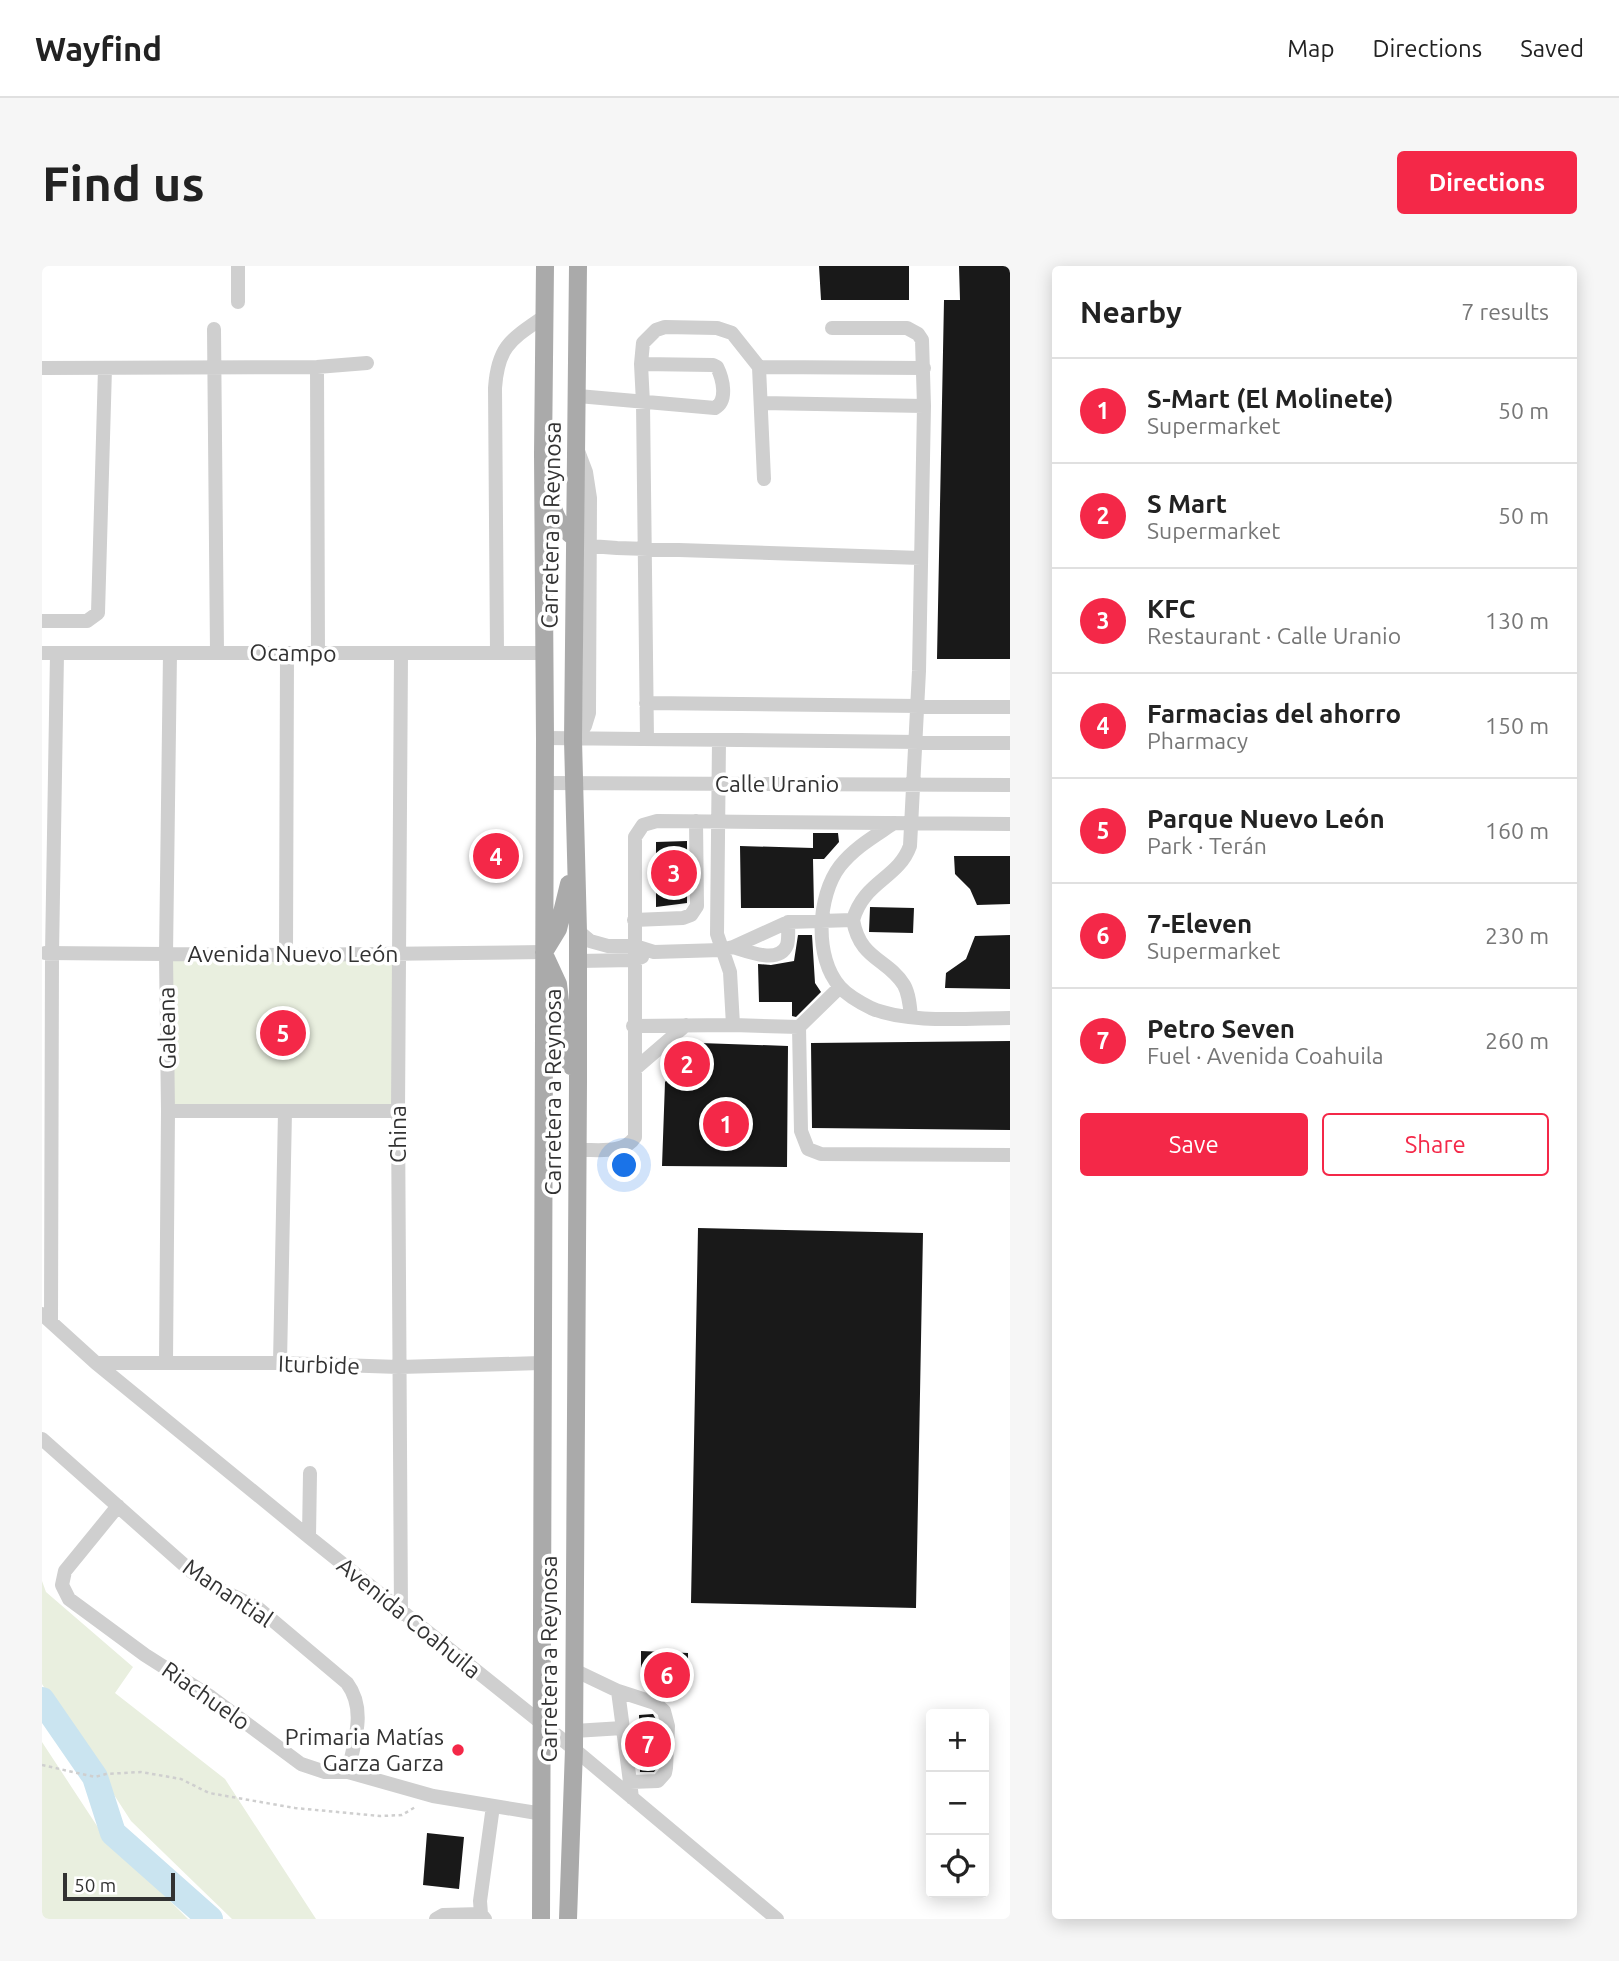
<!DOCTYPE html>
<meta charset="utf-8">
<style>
:root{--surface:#fff;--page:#f6f6f6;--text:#222;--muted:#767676;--line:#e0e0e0;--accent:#f42848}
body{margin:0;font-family:Ubuntu,sans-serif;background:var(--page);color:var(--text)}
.controls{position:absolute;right:21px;bottom:21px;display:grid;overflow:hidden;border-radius:7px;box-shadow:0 4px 18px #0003}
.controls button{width:63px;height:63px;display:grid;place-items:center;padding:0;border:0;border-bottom:2px solid var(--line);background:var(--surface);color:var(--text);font:35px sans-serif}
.scale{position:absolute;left:21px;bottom:18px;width:112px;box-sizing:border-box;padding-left:7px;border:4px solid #323232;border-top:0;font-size:19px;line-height:24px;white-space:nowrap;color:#323232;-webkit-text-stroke:5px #fff;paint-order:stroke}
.you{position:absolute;left:583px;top:900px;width:24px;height:24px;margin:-18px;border:5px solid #fff;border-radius:50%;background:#1a73e8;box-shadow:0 0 0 10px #1a73e833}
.badge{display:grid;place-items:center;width:46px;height:46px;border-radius:50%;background:var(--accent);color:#fff;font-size:23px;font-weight:700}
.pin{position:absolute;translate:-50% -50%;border:4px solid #fff;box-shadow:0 2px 7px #0006}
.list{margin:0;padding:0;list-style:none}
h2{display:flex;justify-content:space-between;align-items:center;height:91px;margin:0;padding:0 28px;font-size:30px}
h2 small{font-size:23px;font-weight:400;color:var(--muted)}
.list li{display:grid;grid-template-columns:46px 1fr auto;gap:21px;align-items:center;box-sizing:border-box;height:105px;padding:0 28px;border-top:2px solid var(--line)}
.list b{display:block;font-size:26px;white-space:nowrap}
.list p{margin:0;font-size:23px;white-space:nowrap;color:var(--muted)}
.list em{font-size:23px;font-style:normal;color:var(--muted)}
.actions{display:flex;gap:14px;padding:21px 28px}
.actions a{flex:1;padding:16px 0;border:2px solid var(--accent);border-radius:7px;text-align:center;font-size:24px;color:var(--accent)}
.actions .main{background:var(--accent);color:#fff}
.icon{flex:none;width:38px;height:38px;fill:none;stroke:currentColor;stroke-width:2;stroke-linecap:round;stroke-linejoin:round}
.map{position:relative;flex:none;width:968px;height:1653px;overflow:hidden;border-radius:7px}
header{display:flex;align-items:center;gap:42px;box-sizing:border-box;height:98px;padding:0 35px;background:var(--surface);border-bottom:2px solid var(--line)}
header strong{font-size:33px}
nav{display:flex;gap:38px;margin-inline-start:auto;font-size:24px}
.intro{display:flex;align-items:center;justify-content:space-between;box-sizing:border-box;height:168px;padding:0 42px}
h1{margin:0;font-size:49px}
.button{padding:18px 32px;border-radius:7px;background:var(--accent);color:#fff;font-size:24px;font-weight:700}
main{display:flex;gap:42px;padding:0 42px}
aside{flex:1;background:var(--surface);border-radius:7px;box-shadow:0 4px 18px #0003}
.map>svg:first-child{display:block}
</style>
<header>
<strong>Wayfind</strong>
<nav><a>Map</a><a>Directions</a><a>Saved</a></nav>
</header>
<div class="intro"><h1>Find us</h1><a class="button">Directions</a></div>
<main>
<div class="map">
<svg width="968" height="1653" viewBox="0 0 968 1653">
<rect width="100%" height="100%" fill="#fff"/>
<path fill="#e9efdf" d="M357,687l-1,158h-230l-2,-156z
M0,1315l4,11 87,75 -18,26 110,86 91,140h-84l-101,-98 -89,-137z
M0,1476l59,90 87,87h-146z"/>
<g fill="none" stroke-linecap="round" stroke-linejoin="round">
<path stroke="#cae4f0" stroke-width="26" d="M0,1434l53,77 18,56 97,86"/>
</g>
<path fill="#191919" d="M777,0h90v34h-88z
M917,0h51v393h-73l7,-359h16z
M771,567h25l1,9 -15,17h-11l1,49h-73l-1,-62 73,2z
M645,575v62l-31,4v-65z
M912,590h56v48l-33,1 -7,-16 -15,-15z
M828,641l44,1 -1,25 -44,-1z
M756,669h14l3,48 6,9 -25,25 -4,-1v-14h-33l-1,-38 13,1 23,-4z
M968,669v54l-65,-1 1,-15 20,-14 9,-23z
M968,775v89l-198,-2 -1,-85z
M658,777l88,3 -1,121 -125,-1 3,-84z
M656,962l225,5 -7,375 -225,-5z
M599,1385l47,2v26l-37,1 -10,-9z
M611,1448l4,7 -1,48 -2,3h-14l-1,-57z
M385,1567l37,4 -5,52 -36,-4z"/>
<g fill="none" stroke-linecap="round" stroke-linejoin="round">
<path stroke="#cfcfcf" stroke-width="2.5" stroke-dasharray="3.5 3.5" stroke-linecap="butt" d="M0,1499l53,12 11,-3 35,-2 40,7 28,14 86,15 85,8 22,-1 15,-9"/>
<path stroke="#cfcfcf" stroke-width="14" d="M196,36v-36
M790,62h75l11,6 4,6 2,66 -5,265 -9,175c-12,33 -46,35 -57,74 7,40 34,38 51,65 5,9 6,21 7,32
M172,63l3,323
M599,98l2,-21 13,-13 9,-3 52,1 15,5 27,34 5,112
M275,101l1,287
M717,101l165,1
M0,102l275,-1 50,-4
M536,130l137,12c13,-7 8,-29 2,-41l-4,-2 -72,-1 2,39 4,336
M719,137l163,3
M533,272l15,8 27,2 304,10
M0,355h45l11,-8 7,-245
M0,387h502
M455,387l-2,-265c3,-43 17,-49 50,-72
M359,388l-3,457 3,503
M604,437l364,4
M503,472l465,5
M531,474l12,-14 4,-13 1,-215 -4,-26 -8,-21
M677,474l-2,194 13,38 3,53
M503,517l465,2
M852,557c-19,13 -39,24 -54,43 -23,30 -26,92 0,121 8,9 21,16 31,21 36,16 99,10 139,10
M592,654l49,-2 8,-3 6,-9 -1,-85
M536,665l12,10 18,5h27l19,6 67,-2 12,-3 55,-25 65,-2
M691,681c14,4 46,18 54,-2 2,-6 1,-16 1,-23
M3,687l241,2 258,-3
M244,689l1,-301
M536,695l56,-1 8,-3
M798,721l-41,40 2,104 7,18 13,5 189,1
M591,760l100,-1 66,2
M593,803l51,-44
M126,845h230
M535,884c19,-1 47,5 58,-13v-300l8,-12 14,-4 353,3
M0,1048l54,49 213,174 265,212 203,170
M9,1055l1,-367 5,-300
M124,1096l2,-251 -2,-156 4,-302
M54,1097h184l119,4 142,-4
M238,1097l5,-252
M0,1173l150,133 23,15 43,21 89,75c20,27 7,59 1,89
M76,1240l-53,65 -3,14 7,14 76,56 66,42 90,67 24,8h23l85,24 110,18
M267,1271l1,-64
M532,1404l44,21 37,12 9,8 4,15 -2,42 -1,5 -7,8 -28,1 2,16
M576,1425l12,91
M532,1465l49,-3
M394,1653l7,-4 38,-1
M443,1653l-4,-5 -1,-13 13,-95"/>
<path stroke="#aaa" stroke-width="18" d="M508,230c4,20 9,30 25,42
M502,686l14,-23 11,-45
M504,692l12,26 7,59 6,23
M499,1653l4,-1181 -2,-284 2,-188
M526,1653l6,-170 4,-667v-151l-5,-191 5,-474"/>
</g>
<circle fill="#f42848" stroke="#fff" stroke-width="2.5" cx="416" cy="1484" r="7"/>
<g text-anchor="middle" stroke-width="7" stroke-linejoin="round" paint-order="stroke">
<g font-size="23" fill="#323232" stroke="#fff">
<text transform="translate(509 259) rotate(-89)" y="8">Carretera a Reynosa</text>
<text transform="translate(251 387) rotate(1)" y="8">Ocampo</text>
<text x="735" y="526">Calle Uranio</text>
<text x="251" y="696">Avenida Nuevo León</text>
<text transform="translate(125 762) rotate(-91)" y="8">Galeana</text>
<text transform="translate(511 826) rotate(-90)" y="8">Carretera a Reynosa</text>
<text transform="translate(356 868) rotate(-90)" y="8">China</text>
<text transform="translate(277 1099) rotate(2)" y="8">Iturbide</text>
<text transform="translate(186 1327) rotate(34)" y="8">Manantial</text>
<text transform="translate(367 1352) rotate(39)" y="8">Avenida Coahuila</text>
<text transform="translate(507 1393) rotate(-90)" y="8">Carretera a Reynosa</text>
<text transform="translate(164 1430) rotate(35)" y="8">Riachuelo</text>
</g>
<g font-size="23" fill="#323232" stroke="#fff" text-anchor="end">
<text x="402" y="1479">Primaria Matías<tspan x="402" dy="26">Garza Garza</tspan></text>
</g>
</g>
</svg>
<div class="controls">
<button>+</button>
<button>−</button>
<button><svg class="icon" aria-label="locate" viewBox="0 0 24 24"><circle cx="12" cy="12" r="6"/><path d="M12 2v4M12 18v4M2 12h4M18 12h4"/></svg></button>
</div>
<div class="scale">50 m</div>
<div class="you"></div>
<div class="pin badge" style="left:684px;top:858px">1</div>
<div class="pin badge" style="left:645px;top:798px">2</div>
<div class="pin badge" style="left:632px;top:607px">3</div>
<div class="pin badge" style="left:454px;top:590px">4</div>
<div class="pin badge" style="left:241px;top:767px">5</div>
<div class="pin badge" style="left:625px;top:1409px">6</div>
<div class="pin badge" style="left:606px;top:1478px">7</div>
</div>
<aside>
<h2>Nearby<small>7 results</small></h2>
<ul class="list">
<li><span class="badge">1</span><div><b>S-Mart (El Molinete)</b><p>Supermarket</p></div><em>50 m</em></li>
<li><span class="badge">2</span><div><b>S Mart</b><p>Supermarket</p></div><em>50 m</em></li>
<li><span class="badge">3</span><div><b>KFC</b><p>Restaurant · Calle Uranio</p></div><em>130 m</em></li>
<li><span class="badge">4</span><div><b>Farmacias del ahorro</b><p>Pharmacy</p></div><em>150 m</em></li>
<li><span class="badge">5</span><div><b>Parque Nuevo León</b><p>Park · Terán</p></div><em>160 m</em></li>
<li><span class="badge">6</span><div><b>7-Eleven</b><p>Supermarket</p></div><em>230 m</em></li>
<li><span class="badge">7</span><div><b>Petro Seven</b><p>Fuel · Avenida Coahuila</p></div><em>260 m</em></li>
</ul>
<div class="actions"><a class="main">Save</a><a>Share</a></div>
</aside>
</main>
